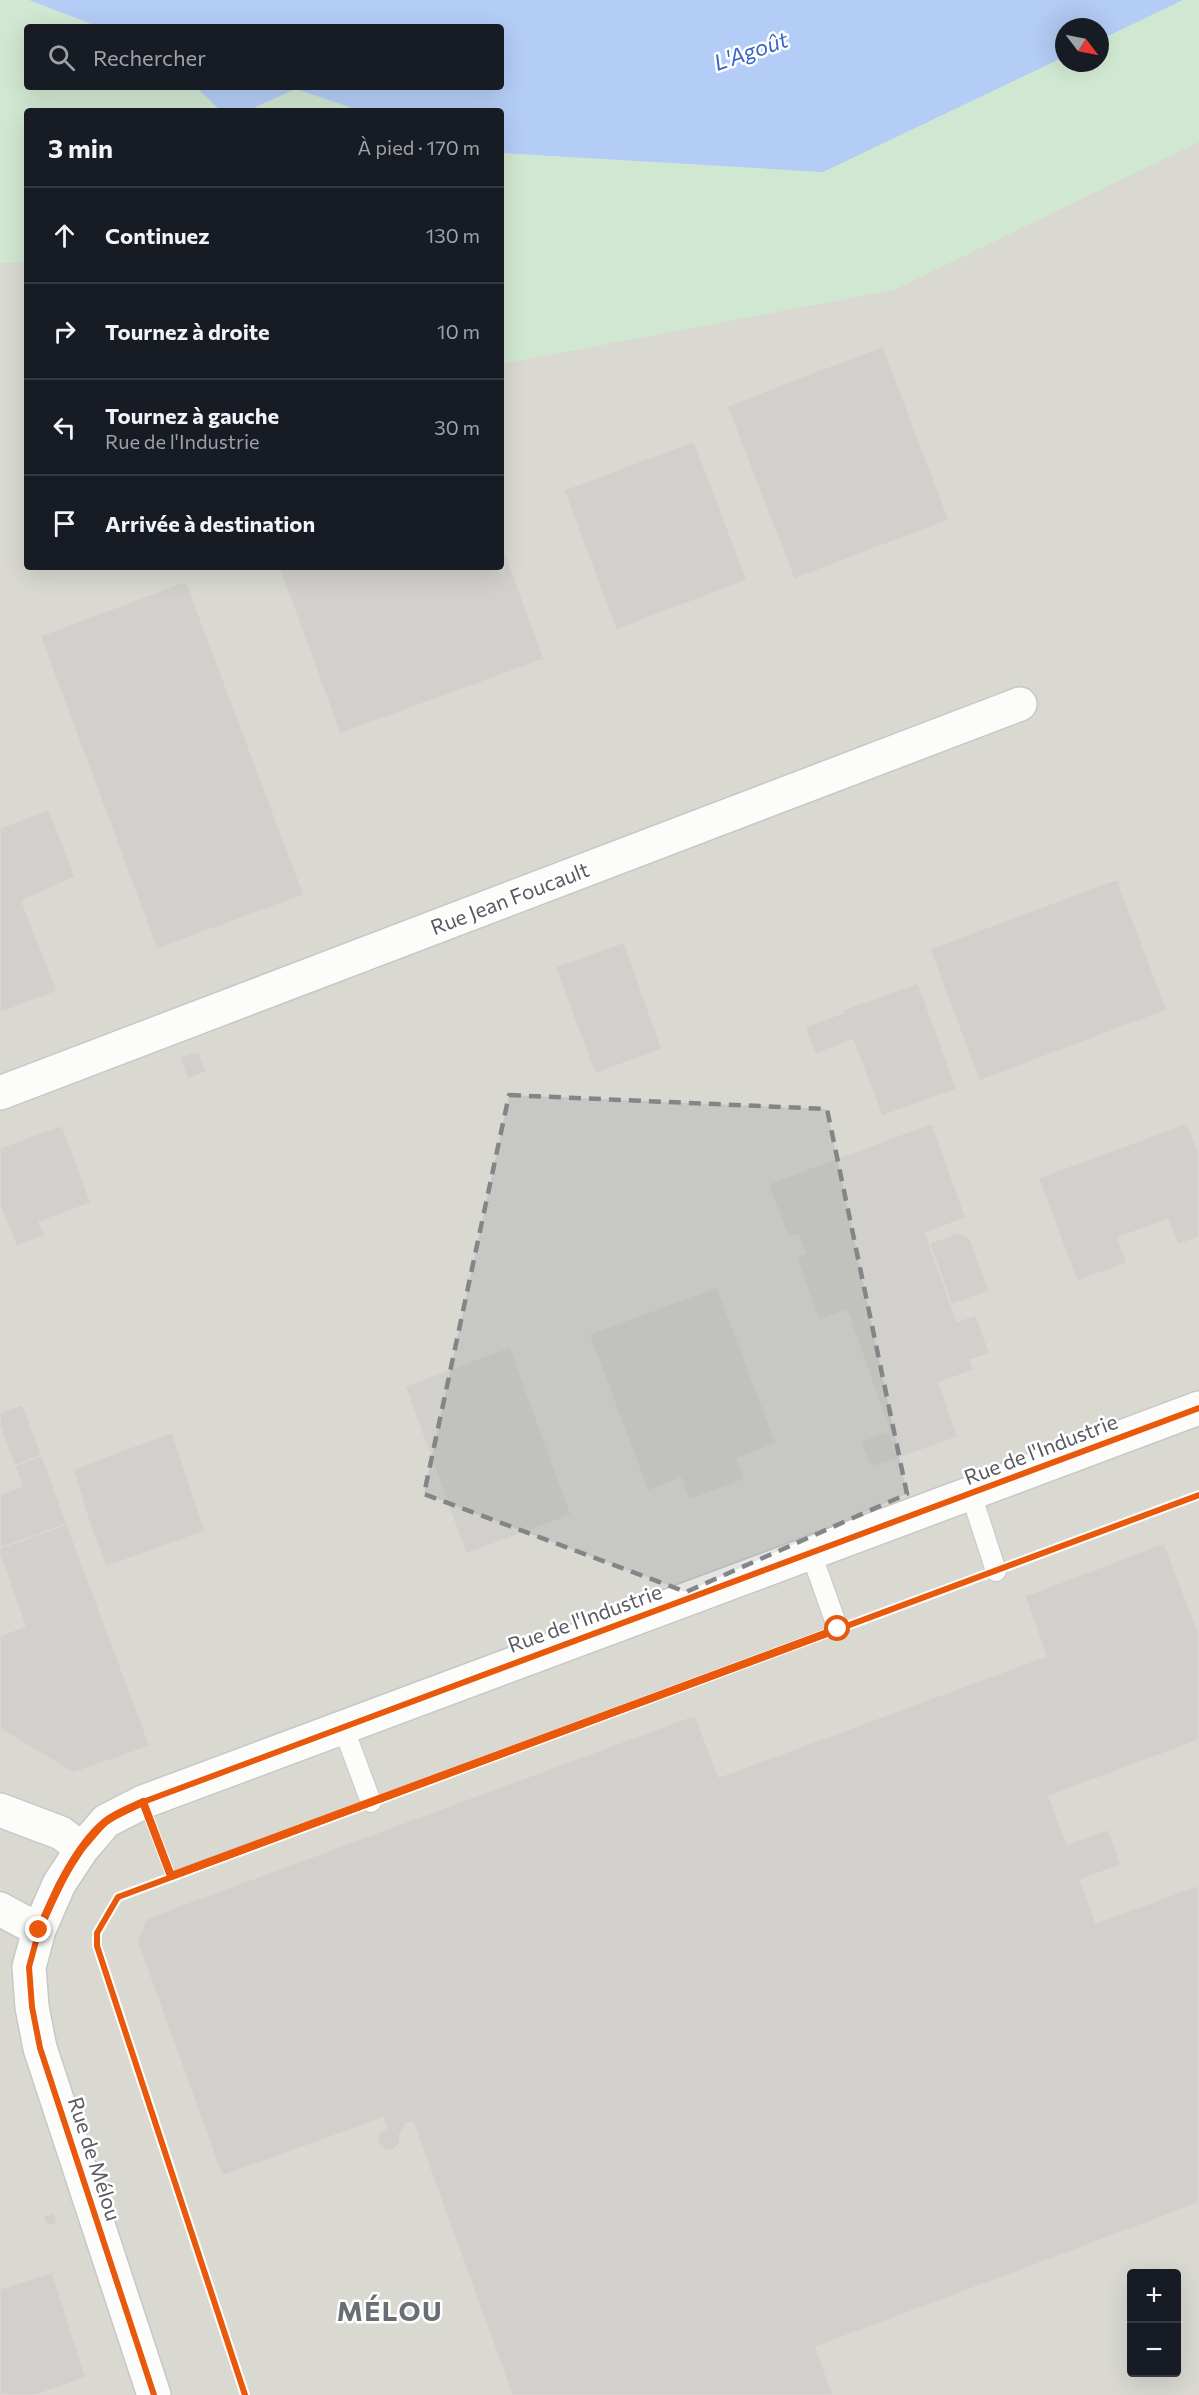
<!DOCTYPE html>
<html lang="fr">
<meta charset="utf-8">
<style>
:root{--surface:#171b24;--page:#242831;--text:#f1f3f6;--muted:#9ea1a6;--line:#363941}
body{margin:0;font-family:Commissioner,sans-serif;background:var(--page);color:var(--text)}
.controls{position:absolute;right:18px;bottom:18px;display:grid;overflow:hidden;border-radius:6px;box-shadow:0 6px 24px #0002}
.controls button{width:54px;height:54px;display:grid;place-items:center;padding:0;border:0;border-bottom:2px solid var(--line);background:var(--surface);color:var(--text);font:30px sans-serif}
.compass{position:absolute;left:1055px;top:18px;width:54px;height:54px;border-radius:50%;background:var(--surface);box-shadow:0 6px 24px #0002;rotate:122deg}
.stop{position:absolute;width:18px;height:18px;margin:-14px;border:4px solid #ea580c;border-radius:50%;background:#fff}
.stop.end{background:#ea580c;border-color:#fff;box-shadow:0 2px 6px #0008}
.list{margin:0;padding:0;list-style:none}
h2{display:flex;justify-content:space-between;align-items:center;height:78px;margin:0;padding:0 24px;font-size:26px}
h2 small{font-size:20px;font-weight:400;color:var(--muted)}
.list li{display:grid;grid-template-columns:39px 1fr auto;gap:18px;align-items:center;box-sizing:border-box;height:96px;padding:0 24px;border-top:2px solid var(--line)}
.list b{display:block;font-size:22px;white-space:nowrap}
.list p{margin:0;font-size:20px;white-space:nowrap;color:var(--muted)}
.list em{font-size:20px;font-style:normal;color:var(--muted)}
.icon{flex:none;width:33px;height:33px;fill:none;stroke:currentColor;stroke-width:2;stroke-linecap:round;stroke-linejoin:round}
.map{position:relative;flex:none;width:1199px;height:2395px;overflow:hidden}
.search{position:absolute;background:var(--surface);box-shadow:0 6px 24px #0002;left:24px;top:24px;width:480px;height:66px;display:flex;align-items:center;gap:15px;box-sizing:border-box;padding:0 21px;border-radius:6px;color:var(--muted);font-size:22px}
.panel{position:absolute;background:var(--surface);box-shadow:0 6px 24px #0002;left:24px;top:108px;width:480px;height:462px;border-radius:6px}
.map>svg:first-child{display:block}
</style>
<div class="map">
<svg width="1199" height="2395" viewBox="0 0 1199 2395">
<rect width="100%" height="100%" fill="#eae9e2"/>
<path fill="#d9d9d2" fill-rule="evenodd" d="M1199,81v2314h-1199v-2144l27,-4v320h474v-341zM1132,2274h44v98h-44z"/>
<path fill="#d0e7d1" d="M0,0h29l70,27h-72v60h169l25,24h-194v151l-27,1z
M1183,0h16v142l-305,148 -393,74v-211l322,19 241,-115v6h36v-23z
M296,89l65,22h-114z"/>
<path fill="#b4cdf6" d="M29,0h1154l-83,40v-13h-36v30l-241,115 -322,-19v-42h-140l-65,-22 -49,22h-26l-25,-24h305v-60h-402z"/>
<path fill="#d1d0cc" stroke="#d9d8d2" stroke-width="1.5" d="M883,346l66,174 -155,59 -67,-173z
M694,441l53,139 -131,50 -52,-140z
M501,541l43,118 -204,75 -61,-167h222z
M186,581l118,314 -147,54 -117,-313z
M49,809l26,68 -53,24 35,90 -57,22v-185z
M1117,879l50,131 -188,71 -49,-132z
M624,942l38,107 -67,25 -40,-107z
M918,983l39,106 -75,27 -29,-76 -38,14 -10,-27 37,-14v-3z
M199,1051l7,21 -18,7 -9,-22z
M932,1123l34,95 -40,15 31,88 19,-6 14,39 -20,6 4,10 -35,13 19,54 -59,21 -52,-148 -28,10 -23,-63 10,-4 -8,-19 -9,4 -21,-54z
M1187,1123l12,32v82l-21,8 -10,-26 -50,19 9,25 -50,18 -39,-103z
M62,1125l29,78 -52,19 6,14 -29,10 -16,-41v-57z
M958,1233l12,5 19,53 -38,14 -22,-62z
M717,1287l59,156 -39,16 8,20 -56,21 -8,-22 -33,13 -59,-157z
M510,1347l61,168 -105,39 -61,-168z
M22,1404l20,51 -27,11 -15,-39v-14z
M890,1431l9,27 -28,9 -11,-26z
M172,1432l33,99 -99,36 -16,-42 -17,-56z
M42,1455l25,69 -67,24v-53l22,-9 -7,-20z
M67,1524l83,222 -77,27 -73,-44v-93l25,-10 -25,-71v-7z
M1164,1543l35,91v106l-150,56 18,48 41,-15 13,36 -41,15 16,43 103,-38v318l-383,144 17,48h-321l-99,-273 -7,1 -7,13 1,7 -7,7h-8l-7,-6v-9l8,-7 -3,-10 -161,58 -85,-235 10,-23 548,-203 24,62 327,-121 -21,-60z
M54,2213l3,10 -10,3 -4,-10z
M52,2272l34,106 -50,17h-36v-106z"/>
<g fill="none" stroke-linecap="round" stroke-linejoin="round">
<defs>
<path id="service" d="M971,1494l25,77
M811,1553l27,76
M343,1727l28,75"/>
<path id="minor" d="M0,1093l1020,-389
M0,1810l61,23 21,16
M0,1909l39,21
M154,2395l-114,-347 -8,-41 -3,-40 10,-37 20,-46 23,-35 24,-28 37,-19 1056,-394"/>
</defs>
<use href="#service" stroke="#c7c8c6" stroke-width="22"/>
<use href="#minor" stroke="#c7c8c6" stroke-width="36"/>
<use href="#service" stroke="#fcfcfb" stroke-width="20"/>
<use href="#minor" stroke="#fcfcfb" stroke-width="33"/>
<defs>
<path id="cycleway" d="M143,1802l28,74
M154,2395l-114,-347 -8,-41 -3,-40 10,-37 20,-46 23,-35 24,-28 37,-19 1056,-394
M245,2395l-148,-449v-13l21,-36 1081,-402"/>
</defs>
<use href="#cycleway" stroke="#fff" stroke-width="10"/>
<use href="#cycleway" stroke="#e8590c" stroke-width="6"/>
</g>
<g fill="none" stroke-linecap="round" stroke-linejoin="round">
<path stroke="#ea580c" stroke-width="8" d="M39,1930c15,-35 36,-83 66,-108 11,-9 26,-14 38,-20l28,74 667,-247"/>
</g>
<path fill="#838688" fill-opacity="0.2" stroke="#838688" stroke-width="4.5" stroke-dasharray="12 8" stroke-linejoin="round" d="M509,1095l318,14 80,385 -221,98 -262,-98z"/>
<g text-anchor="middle" stroke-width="5" stroke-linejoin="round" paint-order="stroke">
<g font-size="21" fill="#585b62" stroke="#fff">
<text transform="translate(510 899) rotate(-21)" y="7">Rue Jean Foucault</text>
<text transform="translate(1041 1450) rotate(-21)" y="7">Rue de l'Industrie</text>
<text transform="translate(585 1619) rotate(-20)" y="7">Rue de l'Industrie</text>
<text transform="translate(94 2159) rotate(72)" y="7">Rue de Mélou</text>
</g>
<g font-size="22" font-style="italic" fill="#3b64c7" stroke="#fff">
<text transform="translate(751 51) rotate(-19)" y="8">L'Agoût</text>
</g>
<g font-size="27" font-weight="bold" letter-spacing="1.5" fill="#696d74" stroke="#fff">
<text x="390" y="2321">MÉLOU</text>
</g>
</g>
</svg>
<div class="controls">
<button>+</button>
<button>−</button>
</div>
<svg class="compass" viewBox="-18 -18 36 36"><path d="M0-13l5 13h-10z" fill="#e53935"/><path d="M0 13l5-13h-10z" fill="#9ea1a6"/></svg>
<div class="stop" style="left:838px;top:1629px"></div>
<div class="stop end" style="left:39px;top:1930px"></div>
<div class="search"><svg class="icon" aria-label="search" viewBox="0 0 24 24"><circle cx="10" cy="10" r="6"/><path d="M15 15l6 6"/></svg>Rechercher</div>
<section class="panel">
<h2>3 min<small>À pied · 170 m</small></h2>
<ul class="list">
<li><svg class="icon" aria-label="ahead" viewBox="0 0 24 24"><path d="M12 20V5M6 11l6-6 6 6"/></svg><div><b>Continuez</b></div><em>130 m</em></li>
<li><svg class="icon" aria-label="right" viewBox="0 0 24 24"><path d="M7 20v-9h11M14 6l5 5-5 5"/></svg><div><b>Tournez à droite</b></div><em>10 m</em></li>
<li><svg class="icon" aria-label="left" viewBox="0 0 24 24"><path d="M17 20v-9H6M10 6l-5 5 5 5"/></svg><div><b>Tournez à gauche</b><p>Rue de l'Industrie</p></div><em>30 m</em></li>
<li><svg class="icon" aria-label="arrive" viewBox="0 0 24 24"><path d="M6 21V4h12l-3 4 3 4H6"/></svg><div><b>Arrivée à destination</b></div></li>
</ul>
</section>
</div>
